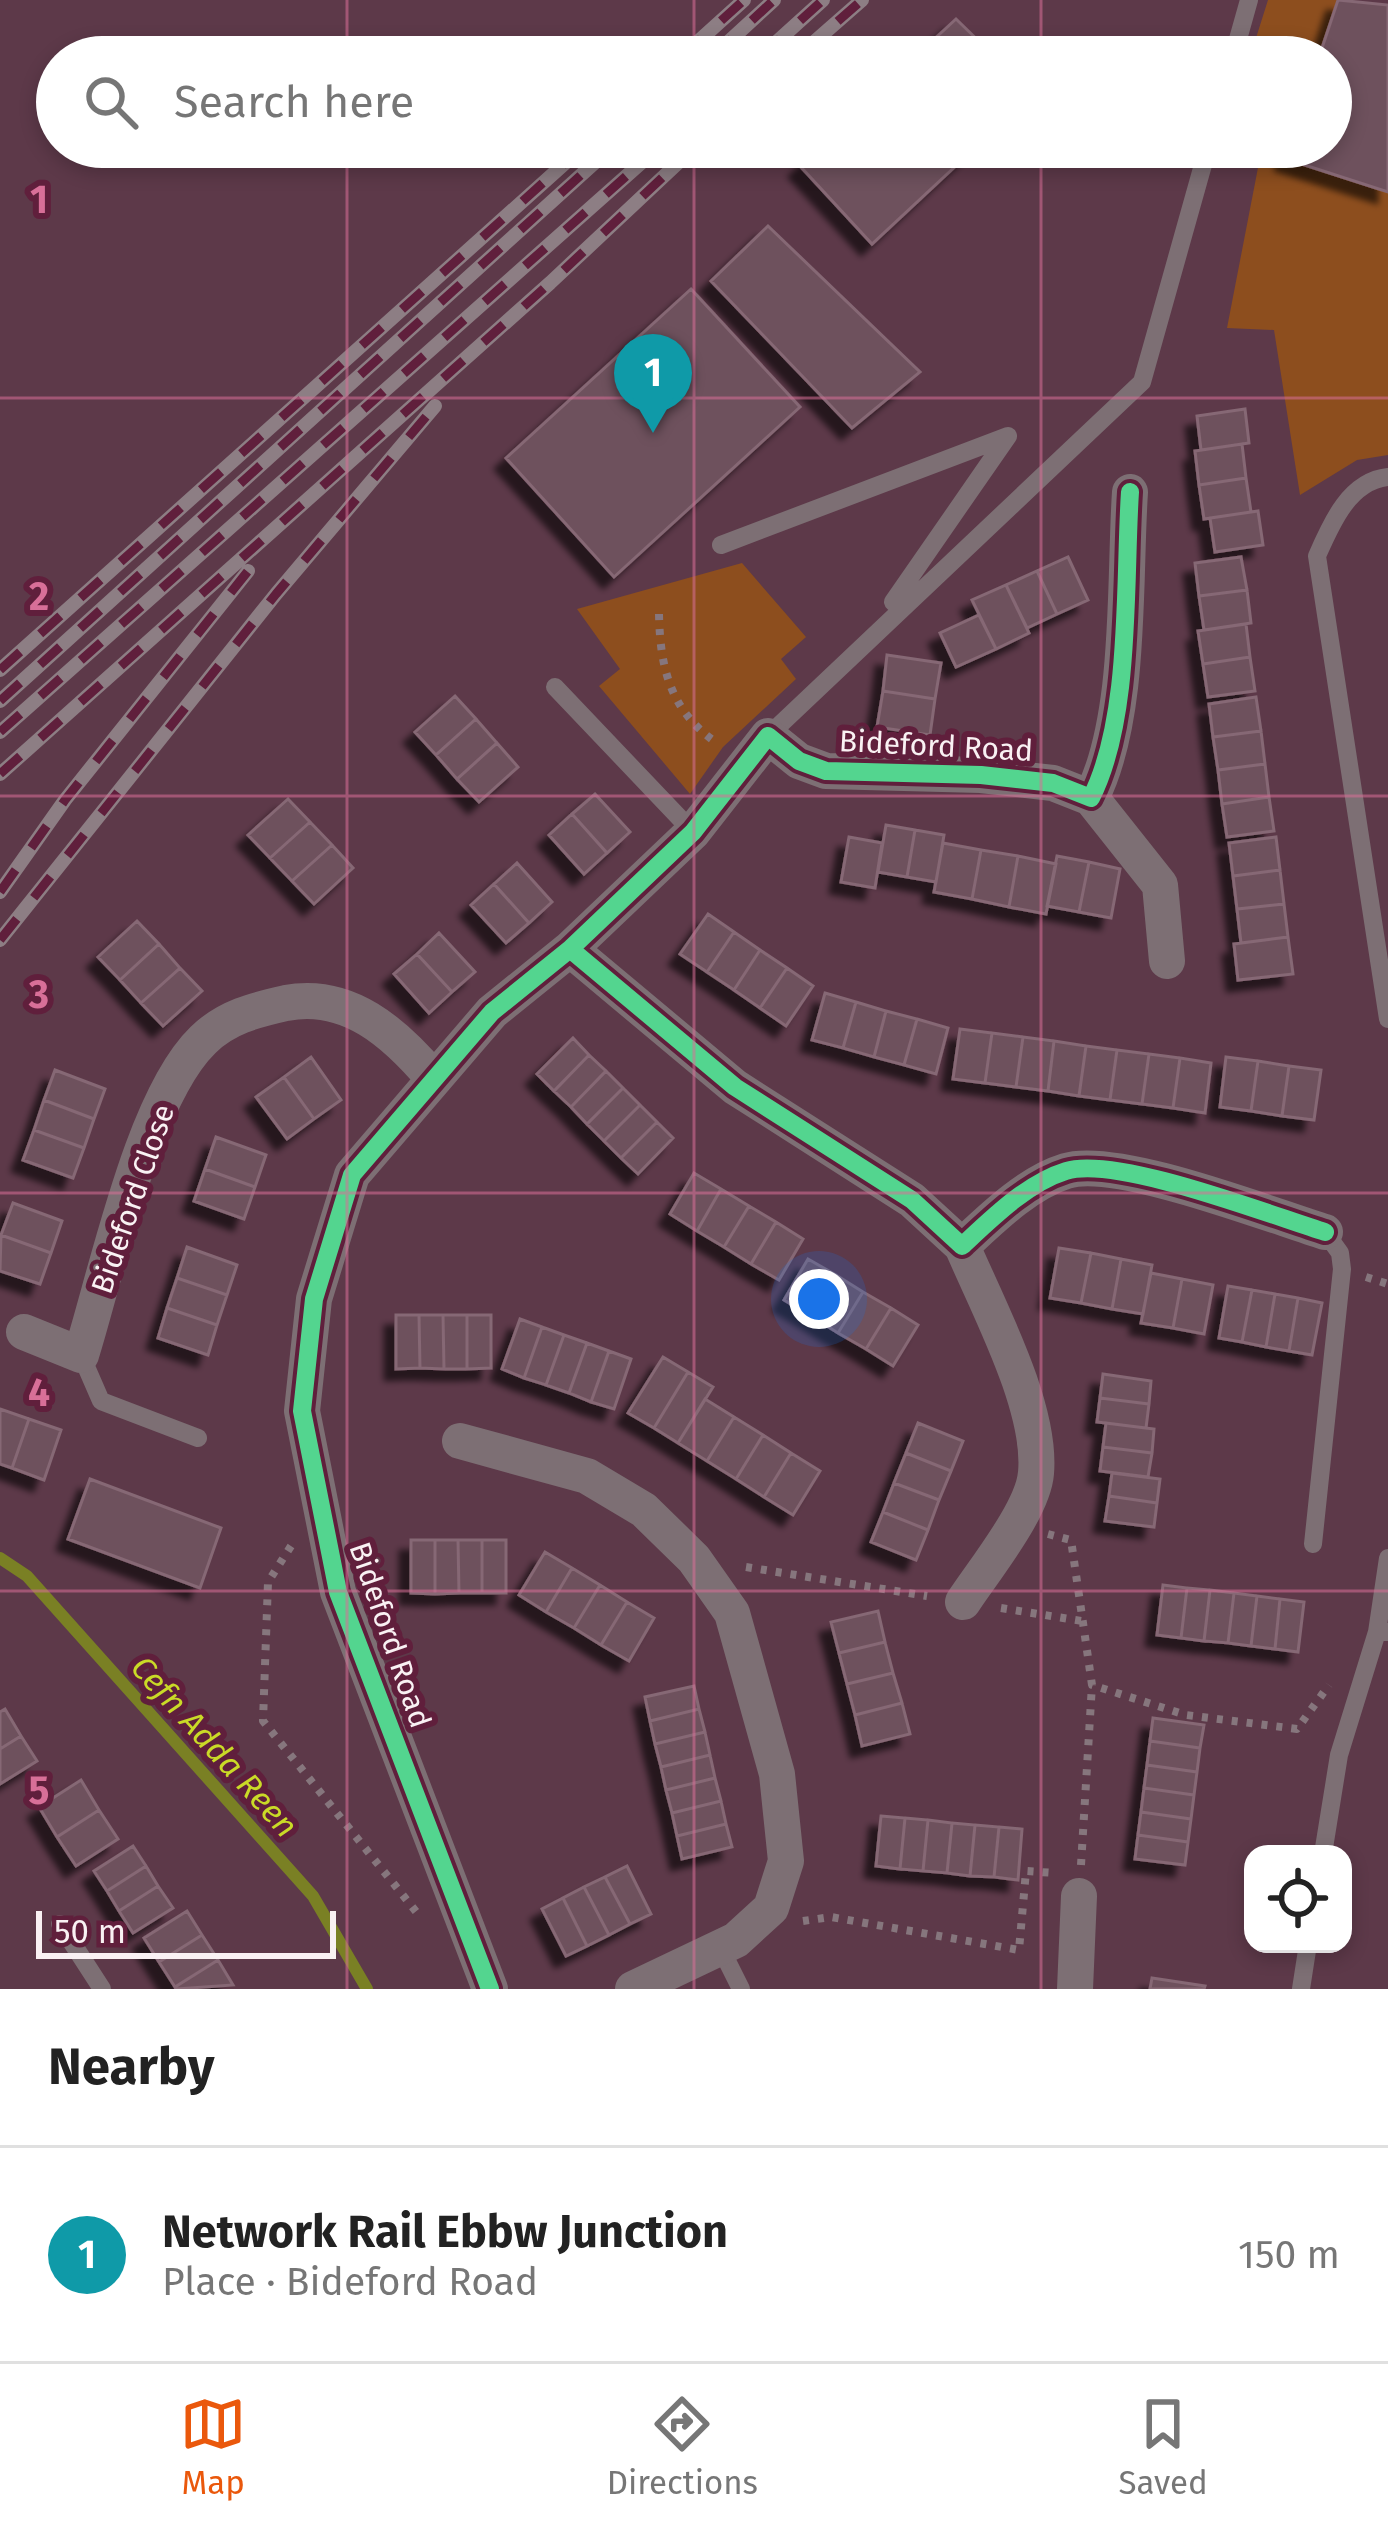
<!DOCTYPE html>
<meta charset="utf-8">
<style>
:root{--surface:#fff;--page:#f2f2f2;--text:#222;--muted:#767676;--line:#e0e0e0;--accent:#ea580c}
body{margin:0;font-family:"Fira Sans",sans-serif;background:var(--page);color:var(--text)}
.controls{position:absolute;right:36px;bottom:36px;display:grid;overflow:hidden;border-radius:24px;box-shadow:0 6px 18px #0003}
.controls button{width:108px;height:108px;display:grid;place-items:center;padding:0;border:0;border-bottom:3px solid var(--line);background:var(--surface);color:var(--text);font:60px sans-serif}
.scale{position:absolute;left:36px;bottom:30px;width:300px;box-sizing:border-box;padding-left:12px;border:6px solid #f9f1f3;border-top:0;font-size:33px;line-height:42px;white-space:nowrap;color:#f9f1f3;-webkit-text-stroke:9px #601f3c;paint-order:stroke}
.you{position:absolute;left:819px;top:1299px;width:42px;height:42px;margin:-30px;border:9px solid #fff;border-radius:50%;background:#1a73e8;box-shadow:0 0 0 18px #1a73e833}
.badge{display:grid;place-items:center;width:78px;height:78px;border-radius:50%;background:var(--accent);color:#fff;font-size:39px;font-weight:700}
.pin{position:absolute;translate:-50% -99px;filter:drop-shadow(0 3px 6px #0008)}
.pin::after{content:'';position:absolute;top:63px;width:42px;height:36px;background:inherit;clip-path:polygon(0 0,100% 0,50% 100%)}
.list{margin:0;padding:0;list-style:none}
h2{display:flex;justify-content:space-between;align-items:center;height:156px;margin:0;padding:0 48px;font-size:51px}
h2 small{font-size:39px;font-weight:400;color:var(--muted)}
.list li{display:grid;grid-template-columns:78px 1fr auto;gap:36px;align-items:center;box-sizing:border-box;height:216px;padding:0 48px;border-top:3px solid var(--line)}
.list b{display:block;font-size:45px;white-space:nowrap}
.list p{margin:0;font-size:39px;white-space:nowrap;color:var(--muted)}
.list em{font-size:39px;font-style:normal;color:var(--muted)}
.icon{flex:none;width:66px;height:66px;fill:none;stroke:currentColor;stroke-width:2;stroke-linecap:round;stroke-linejoin:round}
.map{position:relative;flex:none;width:1388px;height:1989px;overflow:hidden}
.search{position:absolute;background:var(--surface);box-shadow:0 6px 18px #0003;left:36px;right:36px;top:36px;height:132px;display:flex;align-items:center;gap:30px;box-sizing:border-box;padding:0 42px;border-radius:66px;color:var(--muted);font-size:45px}
.sheet{height:372px;background:var(--surface)}
nav{display:flex;justify-content:space-around;align-items:center;box-sizing:border-box;height:168px;border-top:3px solid var(--line);background:var(--surface);font-size:33px;color:var(--muted)}
nav a{display:grid;justify-items:center;gap:6px}
nav .on{color:var(--accent)}
.map>svg:first-child{display:block}
</style>
<div class="map">
<svg width="1388" height="1989" viewBox="0 0 1388 1989">
<defs>
<filter id="shadow"><feDropShadow dx="-11" dy="11" stdDeviation="3" flood-color="#0009"/></filter>
</defs>
<rect width="100%" height="100%" fill="#5d3949"/>
<path fill="#8d4e1e" d="M1268,0h70l-19,57h-69z
M1262,147h28l-3,12 101,33v263l-31,5 -57,35 -26,-165 -47,-2z
M742,563l64,74 -25,22 15,20 -73,68 -33,47 -91,-108 21,-17 -43,-60z"/>
<g fill="none" stroke-linecap="round" stroke-linejoin="round">
<path stroke="#7a8024" stroke-width="12" d="M0,1558l27,18 286,320 54,93"/>
</g>
<path fill="#6e515d" stroke="#866874" stroke-width="3" filter="url(#shadow)" d="M1338,0l50,5v187l-102,-33 4,-12h41v-90h-12z
M956,19l39,38h-80z
M820,147h156l-104,97 -72,-78z
M768,226l152,146 -68,56 -141,-147z
M691,289l109,118 -186,170 -108,-119z
M1245,409l4,34 -48,7 -4,-34z
M1242,444l4,34 -47,7 -4,-34z
M1246,478l5,34 -47,7 -5,-34z
M1258,511l5,34 -48,7 -5,-34z
M1068,557l20,43 -31,14 -20,-43z
M1241,557l6,33 -48,6 -4,-33z
M1037,571l20,43 -30,14 -21,-43z
M1006,585l23,48 -33,16 -24,-49z
M1247,590l4,33 -47,7 -5,-34z
M979,615l17,34 -40,18 -16,-34z
M1246,624l4,33 -47,7 -5,-33z
M887,655l54,8 -6,36 -52,-8z
M1250,657l5,34 -47,6 -5,-33z
M883,691l52,8 -5,36 -53,-8z
M455,696l21,23 -40,36 -21,-23z
M1256,697l5,34 -48,6 -4,-33z
M476,719l21,24 -40,36 -21,-24z
M1261,731l4,33 -47,6 -5,-33z
M497,743l21,24 -39,35 -22,-23z
M1265,764l4,33 -47,7 -4,-34z
M595,794l35,38 -23,21 -35,-39z
M1269,797l5,34 -47,6 -5,-33z
M288,799l22,23 -40,36 -22,-23z
M572,814l35,39 -23,21 -35,-39z
M310,822l22,23 -40,36 -22,-23z
M886,825l29,5 -8,47 -29,-5z
M915,830l29,5 -8,47 -29,-5z
M849,837l33,6 -7,45 -34,-6z
M1276,837l4,33 -47,6 -4,-33z
M943,843l38,7 -9,49 -38,-7z
M332,845l21,23 -39,36 -22,-23z
M981,850l37,6 -9,51 -37,-8z
M1018,856l38,8 -10,50 -37,-7z
M1057,856l32,6 -10,50 -32,-6z
M1089,862l31,7 -9,49 -32,-6z
M517,863l35,39 -23,21 -35,-39z
M1280,870l4,34 -47,5 -4,-33z
M494,884l35,39 -23,20 -35,-38z
M1284,904l4,33 -47,6 -4,-34z
M708,914l26,18 -27,40 -27,-18z
M137,921l22,23 -39,36 -22,-23z
M734,932l26,18 -26,40 -27,-18z
M439,933l36,39 -23,20 -35,-38z
M1288,937l5,37 -55,6 -4,-36z
M159,944l21,24 -39,35 -21,-23z
M760,950l27,18 -27,40 -26,-18z
M417,954l35,38 -23,21 -35,-39z
M180,968l22,23 -39,35 -22,-23z
M787,968l26,18 -27,40 -26,-18z
M825,993l31,9 -13,46 -31,-8z
M856,1002l30,9 -12,46 -31,-9z
M886,1011l31,8 -13,46 -30,-8z
M917,1019l31,9 -12,46 -32,-9z
M960,1029l32,4 -7,50 -32,-4z
M992,1033l31,4 -7,50 -31,-4z
M1023,1037l31,4 -6,50 -32,-4z
M573,1038l16,17 -35,36 -17,-17z
M1054,1041l32,5 -7,50 -31,-5z
M1086,1046l31,4 -7,50 -31,-4z
M1117,1050l32,4 -7,50 -32,-4z
M1149,1054l31,4 -7,50 -31,-4z
M589,1055l17,16 -35,36 -17,-16z
M311,1057l30,43 -27,19 -30,-42z
M1226,1057l32,4 -7,50 -31,-4z
M1180,1058l31,5 -6,50 -32,-5z
M1258,1061l31,5 -7,50 -31,-5z
M1289,1066l32,4 -7,50 -32,-4z
M55,1070l50,19 -11,30 -50,-19z
M606,1071l17,17 -36,36 -16,-17z
M284,1077l30,42 -27,20 -31,-42z
M623,1088l17,17 -36,36 -17,-17z
M44,1100l50,19 -10,29 -50,-18z
M640,1105l17,17 -36,36 -17,-17z
M657,1122l16,16 -35,36 -17,-16z
M34,1130l50,18 -11,30 -50,-18z
M216,1137l50,18 -11,32 -50,-18z
M205,1169l50,18 -11,32 -50,-18z
M694,1173l27,16 -24,42 -27,-17z
M721,1189l28,17 -25,41 -27,-16z
M13,1203l49,18 -11,32 -50,-18z
M749,1206l27,16 -25,42 -27,-17z
M776,1222l27,17 -24,41 -28,-16z
M1,1235l50,18 -11,31 -40,-13z
M187,1247l50,18 -10,30 -50,-17z
M1059,1248l32,5 -10,50 -31,-5z
M1091,1253l30,6 -9,50 -31,-6z
M808,1259l28,16 -25,41 -27,-16z
M1121,1259l31,6 -9,49 -31,-5z
M1151,1273l31,6 -9,49 -32,-5z
M836,1275l27,17 -25,41 -27,-17z
M177,1278l50,17 -10,30 -50,-17z
M1182,1279l31,6 -9,49 -31,-6z
M1228,1286l24,4 -10,52 -23,-4z
M1252,1290l23,4 -9,53 -24,-5z
M863,1292l28,16 -25,41 -28,-16z
M1275,1294l23,4 -9,53 -23,-4z
M1298,1298l24,5 -10,52 -23,-4z
M167,1308l50,17 -9,30 -50,-17z
M891,1308l27,17 -25,41 -27,-17z
M396,1315h23l1,53 -24,1z
M419,1315h24l1,54 -24,-1z
M443,1315h24v54h-23z
M467,1315h24v53l-24,1z
M520,1319l22,8 -18,51 -22,-9z
M542,1327l22,8 -18,50 -22,-7z
M564,1335l23,8 -18,50 -23,-8z
M587,1343l22,8 -18,51 -22,-9z
M609,1351l22,8 -17,50 -23,-7z
M663,1357l25,15 -34,56 -26,-15z
M688,1372l25,15 -35,56 -24,-15z
M1103,1374l48,7 -2,23 -49,-6z
M1100,1398l49,6 -3,24 -49,-6z
M705,1399l29,18 -27,44 -29,-18z
M0,1409l29,10 -17,49 -12,-4z
M734,1417l29,18 -27,44 -29,-18z
M29,1419l32,11 -17,50 -32,-12z
M918,1423l45,18 -12,30 -45,-18z
M1106,1423l48,6 -2,24 -49,-6z
M763,1435l28,18 -27,44 -28,-18z
M1103,1447l49,6 -4,24 -48,-6z
M791,1453l29,18 -27,44 -29,-18z
M906,1453l45,18 -12,29 -45,-17z
M1112,1473l48,6 -3,24 -48,-7z
M90,1479l131,49 -21,60 -132,-49z
M894,1483l45,17 -11,30 -45,-18z
M1109,1496l48,7 -3,24 -49,-6z
M883,1512l45,18 -12,30 -45,-18z
M411,1540h24v54l-24,-1z
M435,1540h23l1,53 -24,1z
M458,1540h24v53h-23z
M482,1540h24v53h-24z
M545,1552l27,16 -26,44 -27,-17z
M572,1568l28,17 -26,43 -28,-16z
M600,1585l27,17 -26,43 -27,-17z
M1163,1585l24,3 -6,50 -24,-3z
M1187,1588l23,2 -6,51 -23,-3z
M1210,1590l24,3 -6,50 -24,-2z
M1234,1593l23,3 -6,50 -23,-3z
M1257,1596l23,3 -5,50 -24,-3z
M1280,1599l24,3 -6,50 -23,-3z
M627,1602l27,16 -25,43 -28,-16z
M878,1611l7,31 -46,11 -8,-31z
M885,1642l8,31 -46,11 -8,-31z
M893,1673l9,30 -47,12 -8,-31z
M694,1686l5,23 -49,12 -5,-24z
M902,1703l8,31 -48,12 -7,-31z
M5,1709l16,27 -21,13v-37z
M699,1709l6,23 -50,12 -5,-23z
M1153,1718l51,7 -4,23 -50,-7z
M705,1732l5,23 -49,12 -6,-23z
M21,1736l16,25 -37,23v-35z
M1150,1741l50,7 -3,24 -50,-7z
M710,1755l5,23 -49,12 -5,-23z
M1147,1765l50,7 -3,23 -50,-7z
M715,1778l6,23 -49,12 -6,-23z
M81,1780l18,30 -42,27 -18,-30z
M1144,1788l50,7 -3,24 -50,-7z
M721,1801l5,23 -49,12 -5,-23z
M99,1810l19,29 -42,27 -19,-29z
M1141,1812l50,7 -3,23 -50,-7z
M881,1816l24,2 -5,51 -24,-3z
M905,1818l23,2 -5,51 -23,-2z
M928,1820l24,3 -5,50 -24,-2z
M952,1823l23,2 -5,51 -23,-3z
M726,1824l6,23 -50,12 -5,-23z
M975,1825l24,2 -5,50 -24,-1z
M999,1827l23,2 -4,51 -24,-3z
M1138,1835l50,7 -3,23 -50,-6z
M133,1846l13,20 -39,25 -13,-20z
M146,1866l12,20 -39,25 -12,-20z
M627,1866l24,48 -21,10 -25,-47z
M605,1877l25,47 -21,11 -25,-48z
M158,1886l15,22 -40,25 -14,-22z
M584,1887l25,48 -22,11 -24,-48z
M563,1898l24,48 -21,10 -24,-47z
M187,1911l15,24 -43,27 -15,-24z
M202,1935l16,25 -43,27 -16,-25z
M218,1960l15,25 -57,4 -1,-2z
M1152,1978l53,8 -1,3h-54z"/>
<g fill="none" stroke-linecap="round" stroke-linejoin="round">
<path stroke="#86767d" stroke-width="8" stroke-dasharray="6 9" stroke-linecap="butt" d="M659,614c1,53 11,97 58,129
M1366,1277l22,7
M1048,1534l23,6 21,145 94,30 111,14 32,-44
M291,1546l-23,36 -5,139 155,193
M746,1567l181,29
M1001,1608l81,13
M1081,1865l11,-180
M803,1921l28,-4 188,33 7,-79 29,2"/>
<path stroke="#7d6f74" stroke-width="18" d="M1233,57l16,-57
M1388,477c-39,4 -57,47 -71,79l71,463
M721,545l287,-109 -115,166
M555,687l138,145
M768,736l374,-354 66,-235
M81,1355l20,46 97,37
M1313,1544l29,-275 -2,-16 -15,-21
M1377,1632l11,-74
M1323,1854l16,-99 38,-123h11
M60,1924l42,65
M720,1947l21,42
M1301,1989l7,-45"/>
<path stroke="#7d6f74" stroke-width="36" d="M1091,798l69,87 7,76
M570,949l165,138 177,113 50,46c29,-27 65,-63 104,-75 50,-16 204,44 259,61
M962,1246c26,61 80,161 74,227 -3,37 -52,97 -73,129
M24,1332l57,23c26,-83 62,-257 122,-315 23,-23 52,-30 83,-37 62,-12 109,30 147,75
M460,1441l127,35 57,34 50,49 38,54 45,161 9,87 -15,47 -35,32 -103,49
M490,1989l-152,-397 -36,-181 12,-112 38,-124 140,-163 78,-63 123,-117 75,-96 31,25 27,10 155,4 72,8 38,15c41,-81 33,-216 39,-306
M1075,1989l4,-93"/>
<defs>
<path id="rail" d="M681,57l63,-57
M712,57l62,-57
M760,57l63,-57
M797,57l65,-57
M0,670l583,-523
M0,701l612,-554
M0,732l659,-585
M0,774l550,-491 145,-136
M0,892l65,-92 183,-229
M0,940l276,-346 159,-188"/>
</defs>
<use href="#rail" stroke="#8d7e84" stroke-width="14"/>
<use href="#rail" stroke="#601f3c" stroke-width="9" stroke-dasharray="27" stroke-linecap="butt"/>
<defs>
<path id="cycleway" d="M570,949l165,138 177,113 50,46c29,-27 65,-63 104,-75 50,-16 204,44 259,61
M490,1989l-152,-397 -36,-181 12,-112 38,-124 140,-163 78,-63 123,-117 75,-96 31,25 27,10 155,4 72,8 38,15c41,-81 33,-216 39,-306"/>
</defs>
<use href="#cycleway" stroke="#601f3c" stroke-width="26"/>
<use href="#cycleway" stroke="#53d58f" stroke-width="18"/>
</g>
<path fill="none" stroke="#d86f98" stroke-width="3" stroke-opacity="0.55" d="M347,0v57M694,0v57M1041,0v57M347,147v1842M694,147v1842M1041,147v1842M0,398h1388M0,796h1388M0,1193h1388M0,1591h1388"/>
<g text-anchor="middle" stroke-width="12" stroke-linejoin="round" paint-order="stroke">
<g font-size="30" fill="#f9f1f3" stroke="#601f3c">
<text transform="translate(936 746) rotate(3)" y="10">Bideford Road</text>
<text transform="translate(133 1199) rotate(-71)" y="10">Bideford Close</text>
<text transform="translate(390 1635) rotate(71)" y="10">Bideford Road</text>
</g>
<g font-size="33" font-style="italic" fill="#cada27" stroke="#601f3c">
<text transform="translate(215 1746) rotate(48)" y="12">Cefn Adda Reen</text>
</g>
</g>
<g font-size="39" text-anchor="middle" font-weight="bold" fill="#d86f98" stroke="#601f3c" stroke-width="12" stroke-linejoin="round" paint-order="stroke">
<text x="39" y="213">1</text>
<text x="39" y="610">2</text>
<text x="39" y="1008">3</text>
<text x="39" y="1406">4</text>
<text x="39" y="1804">5</text>
</g>
</svg>
<div class="controls">
<button><svg class="icon" aria-label="locate" viewBox="0 0 24 24"><circle cx="12" cy="12" r="6"/><path d="M12 2v4M12 18v4M2 12h4M18 12h4"/></svg></button>
</div>
<div class="scale">50 m</div>
<div class="you"></div>
<div class="pin badge" style="left:653px;top:433px;background:#0f9aa8">1</div>
<div class="search"><svg class="icon" aria-label="search" viewBox="0 0 24 24"><circle cx="10" cy="10" r="6"/><path d="M15 15l6 6"/></svg>Search here</div>
</div>
<section class="sheet">
<h2>Nearby<small></small></h2>
<ul class="list">
<li><span class="badge" style="background:#0f9aa8">1</span><div><b>Network Rail Ebbw Junction</b><p>Place · Bideford Road</p></div><em>150 m</em></li>
</ul>
</section>
<nav>
<a class="on"><svg class="icon" aria-label="map" viewBox="0 0 24 24"><path d="M3 6l6-2 6 2 6-2v14l-6 2-6-2-6 2zM9 4v14M15 6v14"/></svg>Map</a>
<a><svg class="icon" aria-label="directions" viewBox="0 0 24 24"><path d="M12 3l9 9-9 9-9-9zM9 14v-3h6M13 9l2 2-2 2"/></svg>Directions</a>
<a><svg class="icon" aria-label="saved" viewBox="0 0 24 24"><path d="M7 4h10v16l-5-4-5 4z"/></svg>Saved</a>
</nav>
